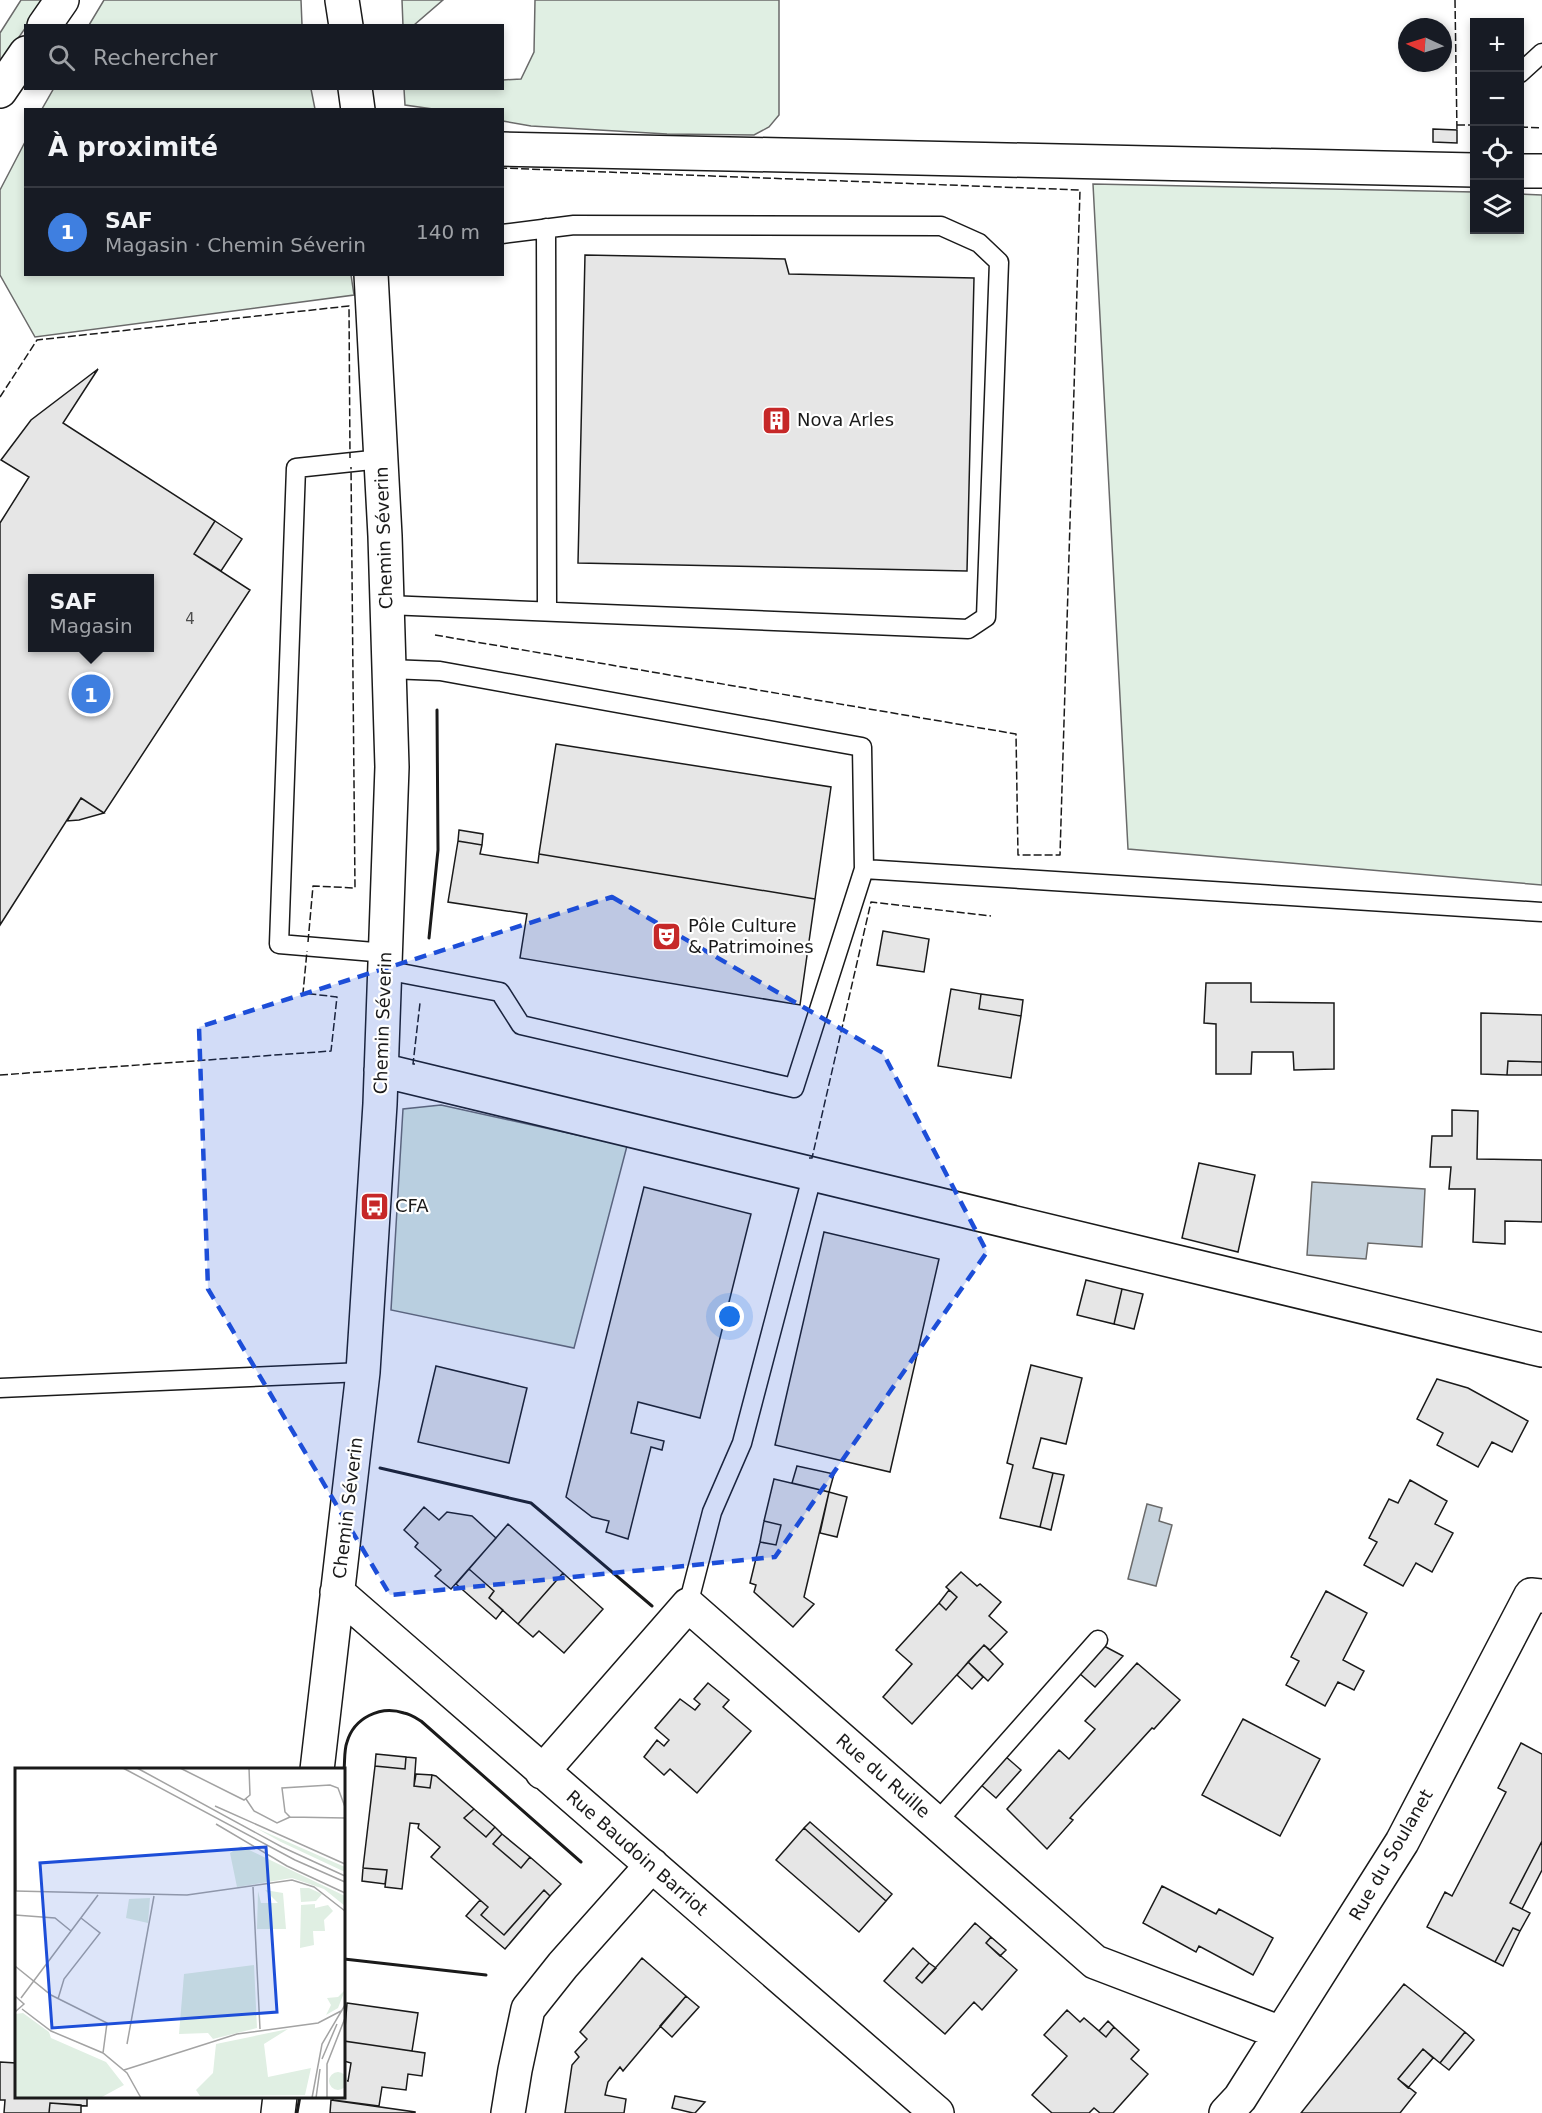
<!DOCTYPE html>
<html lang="fr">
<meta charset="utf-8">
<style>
:root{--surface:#171b24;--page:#20242c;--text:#f1f3f6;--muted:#9ea1a6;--line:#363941;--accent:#c62828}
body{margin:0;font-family:"DejaVu Sans",sans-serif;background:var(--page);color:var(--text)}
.controls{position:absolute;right:18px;top:18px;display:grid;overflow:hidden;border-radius:0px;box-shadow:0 3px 9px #0003}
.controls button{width:54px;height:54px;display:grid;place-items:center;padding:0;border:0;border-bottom:2px solid var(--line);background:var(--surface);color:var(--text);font:30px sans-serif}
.compass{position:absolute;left:1398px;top:18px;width:54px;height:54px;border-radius:50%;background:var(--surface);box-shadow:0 3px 9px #0003;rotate:274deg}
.you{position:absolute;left:730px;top:1317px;width:21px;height:21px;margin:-15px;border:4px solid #fff;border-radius:50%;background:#1a73e8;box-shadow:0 0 0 9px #1a73e833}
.badge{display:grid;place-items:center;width:39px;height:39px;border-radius:50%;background:var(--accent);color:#fff;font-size:20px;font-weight:700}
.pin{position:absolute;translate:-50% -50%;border:3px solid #fff;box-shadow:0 2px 6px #0006}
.popup{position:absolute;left:28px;top:574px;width:126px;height:78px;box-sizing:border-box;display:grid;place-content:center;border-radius:0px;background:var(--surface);filter:drop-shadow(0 2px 4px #0005);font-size:20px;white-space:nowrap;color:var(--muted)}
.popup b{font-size:22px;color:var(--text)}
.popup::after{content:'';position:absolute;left:50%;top:100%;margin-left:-12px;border:12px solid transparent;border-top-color:var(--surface)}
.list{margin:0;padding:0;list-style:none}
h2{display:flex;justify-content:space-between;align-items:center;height:78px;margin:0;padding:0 24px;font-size:26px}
h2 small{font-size:20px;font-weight:400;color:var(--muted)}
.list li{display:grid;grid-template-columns:39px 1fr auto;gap:18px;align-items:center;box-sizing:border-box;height:90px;padding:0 24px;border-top:2px solid var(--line)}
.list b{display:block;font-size:22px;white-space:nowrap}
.list p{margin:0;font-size:20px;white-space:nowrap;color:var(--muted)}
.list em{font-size:20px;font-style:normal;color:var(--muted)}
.icon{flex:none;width:33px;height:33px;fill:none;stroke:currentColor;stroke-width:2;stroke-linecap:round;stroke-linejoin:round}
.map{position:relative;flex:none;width:1542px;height:2113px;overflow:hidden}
.search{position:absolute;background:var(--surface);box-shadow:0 3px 9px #0003;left:24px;top:24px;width:480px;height:66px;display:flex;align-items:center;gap:15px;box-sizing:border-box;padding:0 21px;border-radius:0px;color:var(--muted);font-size:22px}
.panel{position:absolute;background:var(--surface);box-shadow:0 3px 9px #0003;left:24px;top:108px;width:480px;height:168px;border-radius:0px}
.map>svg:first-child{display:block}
</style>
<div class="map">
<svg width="1542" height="2113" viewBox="0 0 1542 2113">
<rect width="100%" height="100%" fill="#fff"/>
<path fill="#e0efe3" stroke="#6a6a6a" stroke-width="1.5" d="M21,0h24l-45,64v-31z
M104,0h197l1,25h-213z
M402,0h41l-29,25 -11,1z
M535,0h244v115l-10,12 -15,8 -87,-1 -136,-8 -28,-5 -1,-11 -69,-1 -28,-4 -1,-16 98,-1 1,-8 18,-1 13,-27z
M54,88l257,1 4,20h-273z
M25,142l1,132 325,1 3,20 -319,42 -35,-62v-85z
M1093,184l381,8v38h46v-36l22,1v690l-414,-36z
M441,1105l186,41 -53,202 -183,-38 12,-201z"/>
<path fill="#c6d2dc" stroke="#6a6a6a" stroke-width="1.5" d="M1312,1182l113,7 -3,58 -54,-4 -2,16 -59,-4z
M1147,1504l15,4 -3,13 13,4 -16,61 -28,-7z"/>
<path fill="#e6e6e6" stroke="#1a1a1a" stroke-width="1.5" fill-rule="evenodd" d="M1433,129l24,1v13l-24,-1z
M585,255l200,4 4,15 185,4 -7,293 -389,-8z
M98,369l-35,54 152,98 -21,33 56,36 -146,223 -23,-15 -81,127v-402l29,-46 -28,-17 30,-40zM32,578h118v70h-118z
M215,521l27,18 -21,32 -27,-17z
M556,744l275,43 -16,112 -276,-45z
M81,798l23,15 -25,7 -12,1z
M459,830l24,4 -1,11 -24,-4z
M458,841l24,4 -2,9 58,9 1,-9 276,45 -15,106 -280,-47 7,-44 -79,-12z
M883,931l46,8 -5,33 -47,-7z
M1206,983h45v19l83,1v66l-40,1 -1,-18h-41l-1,22h-35v-50l-12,-1z
M951,989l30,5 -2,15 42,7 -10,62 -73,-12z
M981,994l42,6 -2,16 -42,-7z
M1481,1013l61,2v47l-34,-1 -1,14 -26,-1z
M1508,1061l34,1v13h-35z
M1452,1110l26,1 -1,48 65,1v62l-37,-1v23l-32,-2 2,-53h-26l2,-22h-21l2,-31h20z
M1199,1163l56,12 -17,77 -56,-14z
M644,1187l107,27 -51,204 -62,-16 -7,31 33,8 -2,9 -11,-3 -23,92 -22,-7 3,-11 -17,-4 -26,-20z
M824,1232l115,27 -49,213 -115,-27z
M1086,1280l36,9 -8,35 -37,-9z
M1122,1289l21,5 -9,35 -20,-5z
M1031,1365l51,13 -16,66 -25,-6 -8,30 20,5 -13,54 -40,-9 13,-53 -6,-2z
M436,1366l91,22 -18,75 -91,-21z
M1437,1379l31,9 60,33 -16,31 -20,-10 -14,25 -41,-22 6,-12 -26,-14z
M797,1466l37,8 -5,18 -37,-9z
M1053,1473l11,2 -13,55 -11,-3z
M774,1479l55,13 -25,105 10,7 -21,23 -39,-35 2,-7 -6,-2 10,-41 16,3 5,-20 -17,-4z
M1410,1480l37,21 -12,23 18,9 -21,39 -16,-9 -13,23 -39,-21 13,-23 -8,-4 20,-39 9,4z
M829,1492l18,5 -10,40 -17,-4z
M424,1507l15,13 8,-8 25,4 24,22 -45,51 -16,-13 6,-6 -26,-23 3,-4 -14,-13z
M764,1521l17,4 -5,20 -16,-3z
M508,1524l55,49 -45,51 -29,-26 5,-7 -25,-22z
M469,1569l25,22 -5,7 14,12 -7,9 -40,-35z
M961,1572l16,14 3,-2 21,18 -12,14 18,16 -17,18 -6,-5 -72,79 -29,-27 29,-33 -16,-14 43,-47 7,7 11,-13 -11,-10z
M563,1573l40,36 -39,44 -25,-22 -6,6 -15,-13z
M949,1590l8,7 -11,13 -7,-7z
M1326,1591l41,22 -24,47 21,11 -10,19 -16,-8 -13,24 -39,-21 13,-24 -8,-4z
M984,1645l19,19 -15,17 -20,-19z
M1104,1646l19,10 -28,31 -16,-14z
M968,1662l15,15 -11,12 -15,-14z
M1137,1663l43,37 -26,29 -2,-1 -82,90 3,2 -26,29 -40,-40 52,-59 10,9 26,-30 -10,-8z
M708,1683l21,17 -6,7 28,24 -54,62 -27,-24 -6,6 -20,-18 13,-17 7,6 5,-6 -14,-12 25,-29 15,11 5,-6 -6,-5z
M1243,1719l77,40 -40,77 -78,-41z
M1521,1743l21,11v87l-32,62 20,10 -10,18 -7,-3 -18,34 -68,-35 18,-35 7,4 54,-104 -8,-4z
M376,1754l30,3 -1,12 -30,-3z
M1005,1756l16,14 -25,28 -16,-14z
M406,1757l10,1 -2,28 16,2 2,-13 4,1 38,33 -10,9 22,19 9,-10 7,7 -9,10 28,24 9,-11 31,27 -11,12 -6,-6 -40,45 -23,-20 7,-8 -57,-50 9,-10 -22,-19 1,-4 -9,-1 -8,66 -17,-2 2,-17 -24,-2 12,-102 30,3z
M416,1774l16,1 -2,13 -16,-2z
M474,1809l21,18 -9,10 -22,-19z
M810,1822l82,72 -6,7 -82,-73z
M804,1828l82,73 -27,31 -83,-72z
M502,1834l28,23 -9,11 -28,-24z
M1542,1841v29l-20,39 -12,-6z
M363,1868l24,2 -2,14 -23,-3z
M1162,1886l54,28 3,-5 54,29 -20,37 -54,-29 -3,6 -53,-29z
M544,1890l6,6 -45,53 -39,-33 14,-16 8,7 -7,8 23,20z
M975,1923l16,14 -5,6 31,27 -35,40 -8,-8 -29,32 -61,-53 29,-33 16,15 -13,15 6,5z
M1513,1928l7,3 -17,35 -8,-4z
M991,1937l15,13 -6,6 -14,-13z
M642,1958l44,38 -63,75 -3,-4 -12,15 -3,13 21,4 -2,14h-59l7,-48 7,-8 -4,-5 12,-13 -7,-7z
M929,1963l7,5 -14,15 -6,-5z
M1404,1984l61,48 -25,31 -17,-14 -25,30 18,14 -16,20h-99z
M686,1996l13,11 -27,30 -12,-11z
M347,2003l71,10 -6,38 -68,-10z
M1067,2010l13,12 4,-4 22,19 8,-10 25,23 -8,9 17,15 -35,39h-13l-6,-5 -5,5h-37l-20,-18 35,-39 -23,-21z
M1108,2021l6,6 -8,10 -7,-6z
M1465,2032l9,8 -25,30 -9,-7z
M344,2041l81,12 -3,23 -14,-2 -2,16 -24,-3 -3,19 -46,-6v-4h11v-16l4,1 3,-18 -7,-2z
M1423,2049l10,9 -25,30 -10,-9z
M0,2062l16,1v33h71v10l-37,-3 -1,10h-45l1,-13h-5z
M675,2096l30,6 -10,11h-2l-21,-5z
M331,2100l84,12v1h-85z
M50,2103l31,2v8h-32z"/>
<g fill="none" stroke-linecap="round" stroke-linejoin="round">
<defs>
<path id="service" d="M1520,73l22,-20
M546,228l1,382
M381,459l-85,9 -17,476 107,9
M387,605l581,24 18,-12 13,-355 -20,-19 -38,-17 -367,-1 -72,9
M389,669l51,2 422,76 2,122 678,43
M385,970l115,22 21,33 273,63 70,-219
M0,1388l363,-16
M688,1605l24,-93 30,-69 71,-270
M936,1823l162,-183"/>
<path id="minor" d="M342,0l4,26
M355,88l3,22
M502,149l972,21
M1520,171h22
M381,1070l1161,280
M337,1592l600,521
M317,1770l46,-398 17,-268 12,-337 -7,-231 -14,-262
M542,1772l146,-167 407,357 186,71
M278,2113l2,-17
M508,2113l7,-43 13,-61 35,-44 89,-100
M1226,2113l14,-15 162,-256 129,-247 11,1"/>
<path id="trunk" d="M44,26l18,-26
M0,91l26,-38"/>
</defs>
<use href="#service" stroke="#1a1a1a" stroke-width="21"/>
<use href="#minor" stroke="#1a1a1a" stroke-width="36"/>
<use href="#trunk" stroke="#1a1a1a" stroke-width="36"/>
<use href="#service" stroke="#fff" stroke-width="18"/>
<use href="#minor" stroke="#fff" stroke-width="33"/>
<use href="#trunk" stroke="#fff" stroke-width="33"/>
<path stroke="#1a1a1a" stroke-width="1.5" stroke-dasharray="8 3" stroke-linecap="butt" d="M1455,0l2,132
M1457,125h17
M1520,127l22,1
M0,397l37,-57 312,-34 1,152
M435,635l581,99 2,121h42l20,-665 -578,-22
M308,942l5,-56 42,2 -4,-421
M415,1064h-2l7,-61
M0,1075l331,-24 6,-54 -34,-4 4,-42
M809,1158h3l59,-256 120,14"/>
<path stroke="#1a1a1a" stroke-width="3" d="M429,938l9,-88 -1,-140
M380,1468l151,35 121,103
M344,1770c1,-9 0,-20 3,-28 7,-24 33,-37 57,-29 6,1 12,5 17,8l160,141
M344,1959l142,16
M297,2113l3,-17"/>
</g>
<path fill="#1d4ed8" fill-opacity="0.2" stroke="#1d4ed8" stroke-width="4.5" stroke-dasharray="12 8" stroke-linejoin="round" d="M612,897l271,156 104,199 -212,305 -385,38 -182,-306 -9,-262z"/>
<defs>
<symbol id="building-square" viewBox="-11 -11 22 22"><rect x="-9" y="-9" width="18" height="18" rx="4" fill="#c62828" stroke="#fff"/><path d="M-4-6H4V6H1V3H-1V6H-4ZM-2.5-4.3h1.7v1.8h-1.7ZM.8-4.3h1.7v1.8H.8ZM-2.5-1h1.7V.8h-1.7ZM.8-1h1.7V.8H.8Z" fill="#fff"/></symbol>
<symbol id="theatre-square" viewBox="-11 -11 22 22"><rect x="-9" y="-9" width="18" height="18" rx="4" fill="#c62828" stroke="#fff"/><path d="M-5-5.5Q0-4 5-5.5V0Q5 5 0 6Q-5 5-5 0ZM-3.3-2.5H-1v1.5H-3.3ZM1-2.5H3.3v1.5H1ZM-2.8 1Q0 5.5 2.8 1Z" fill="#fff"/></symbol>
<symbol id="bus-square" viewBox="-11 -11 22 22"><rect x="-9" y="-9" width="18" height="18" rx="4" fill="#c62828" stroke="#fff"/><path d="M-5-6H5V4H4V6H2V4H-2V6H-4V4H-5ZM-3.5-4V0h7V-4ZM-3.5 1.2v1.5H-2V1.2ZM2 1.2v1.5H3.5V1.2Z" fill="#fff"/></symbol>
</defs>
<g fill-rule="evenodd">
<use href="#building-square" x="760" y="404" width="33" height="33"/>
<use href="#theatre-square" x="650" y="920" width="33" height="33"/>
<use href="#bus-square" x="358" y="1190" width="33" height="33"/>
</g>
<g text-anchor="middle" stroke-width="4.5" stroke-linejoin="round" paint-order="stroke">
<g font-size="15" fill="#4d4d4d">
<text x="190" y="624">4</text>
</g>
<g font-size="18" fill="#1a1a1a" stroke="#fff" text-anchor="start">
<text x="797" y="426">Nova Arles</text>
<text x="688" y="932">Pôle Culture<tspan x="688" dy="21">&amp; Patrimoines</tspan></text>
<text x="395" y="1212">CFA</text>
</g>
<g font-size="18" fill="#1a1a1a" stroke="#fff">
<text transform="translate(384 538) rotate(-92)" y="6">Chemin Séverin</text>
<text transform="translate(383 1023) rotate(-88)" y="6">Chemin Séverin</text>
<text transform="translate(348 1508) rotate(-83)" y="6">Chemin Séverin</text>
<text transform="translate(883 1776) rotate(41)" y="6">Rue du Ruille</text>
<text transform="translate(637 1853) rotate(41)" y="6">Rue Baudoin Barriot</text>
<text transform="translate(1391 1855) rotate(-60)" y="6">Rue du Soulanet</text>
</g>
</g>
<g transform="translate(15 1768)">
<rect width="330" height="330" fill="#fff"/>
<path d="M241,60l89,39v5l-64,-30zM226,78l104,50v10l-21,-17 -32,-11 -55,9 -7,-34zM285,120h9l13,6 -6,7 -15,1zM250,122l18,3 3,36h-29l1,-38 3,12h17zM135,130l-2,25 -22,-5 3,-19zM300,136v4l13,-3 5,6 -9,9 1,11h-12l1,14 -14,3 1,-43zM239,197l3,63 -44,11 -5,-6 -29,1 5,-60zM330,222l-7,18 -12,7 5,-10 -4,-7 11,-1zM8,245l26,19 2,6 55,24 18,23 -24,13h-85v-84zM273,261l-24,15 4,33 43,-9 -6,27 -105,1 -4,-6 17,-17 3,-29zM314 313a9 9 0 1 1 18 0a9 9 0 1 1-18 0Z" fill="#e0efe3"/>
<path fill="none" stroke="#a3a3a3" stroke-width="1.5" d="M108,0l172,92 50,22M122,0l145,79 63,29M165,0l64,32 6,-5 -1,-27M231,31l8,12 23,12 13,-6M0,32l1,91M200,38l130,58M330,39l-7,-19 -8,-3 -48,3 3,24 5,5 55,1M201,56l71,42 58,27M238,119l7,142M0,123l172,4 105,-15 22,7 31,24M0,147l40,3 16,13M0,198l36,29 56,28 -4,30M0,228l9,8 -9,8M6,230l77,-103M43,231l6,-20 36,-46 -19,-15M7,241l29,22 52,22 24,20 14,25M112,276l27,-148M307,291l15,-35M109,302l113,-36 81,-11 23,-12M297,330l10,-54 23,-39M301,330l4,-29M312,330v-34l18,-46"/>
<path fill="#1d4ed8" fill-opacity="0.15" stroke="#1d4ed8" stroke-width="3" d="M251,79l11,165 -225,16 -12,-165z"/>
<rect width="330" height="330" fill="none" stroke="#1a1a1a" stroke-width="3"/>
</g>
</svg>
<div class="controls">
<button>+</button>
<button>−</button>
<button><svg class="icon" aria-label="locate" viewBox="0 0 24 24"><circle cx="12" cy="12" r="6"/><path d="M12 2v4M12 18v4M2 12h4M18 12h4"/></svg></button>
<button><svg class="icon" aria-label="layers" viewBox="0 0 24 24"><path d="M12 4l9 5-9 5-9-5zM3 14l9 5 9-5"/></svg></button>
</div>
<svg class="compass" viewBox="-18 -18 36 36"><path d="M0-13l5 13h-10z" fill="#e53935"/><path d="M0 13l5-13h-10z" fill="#9ea1a6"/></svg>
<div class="you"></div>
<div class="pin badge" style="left:91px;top:694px;background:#3f7fe0">1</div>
<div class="popup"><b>SAF</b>Magasin</div>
<div class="search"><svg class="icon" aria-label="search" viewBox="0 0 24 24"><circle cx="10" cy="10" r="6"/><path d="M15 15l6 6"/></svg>Rechercher</div>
<section class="panel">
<h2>À proximité<small></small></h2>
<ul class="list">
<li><span class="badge" style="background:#3f7fe0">1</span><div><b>SAF</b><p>Magasin · Chemin Séverin</p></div><em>140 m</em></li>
</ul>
</section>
</div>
